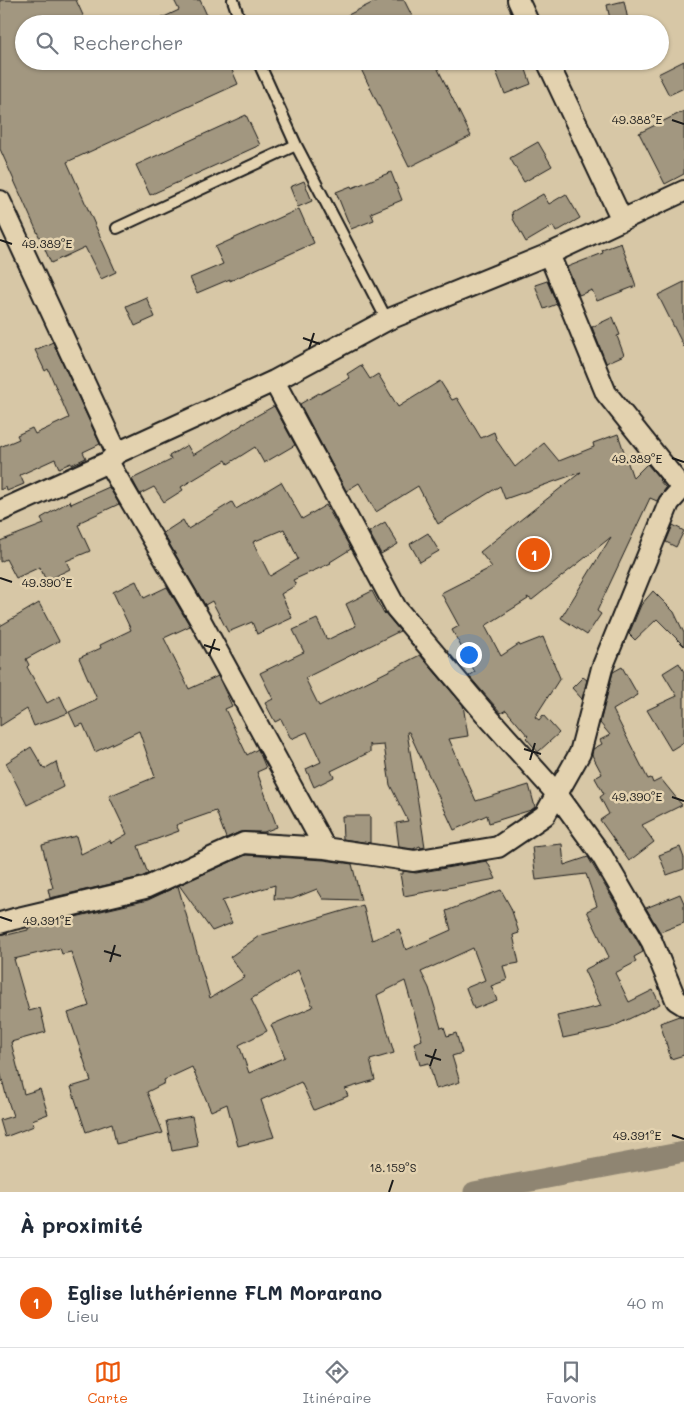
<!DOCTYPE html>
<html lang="fr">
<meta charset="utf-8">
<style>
:root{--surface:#fff;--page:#f6f6f7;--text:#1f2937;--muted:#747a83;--line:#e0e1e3;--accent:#ea580c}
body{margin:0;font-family:Mali,sans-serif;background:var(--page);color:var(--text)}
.you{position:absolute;left:468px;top:654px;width:18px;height:18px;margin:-12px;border:4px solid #fff;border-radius:50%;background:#1a73e8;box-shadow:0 0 0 8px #1a73e833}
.badge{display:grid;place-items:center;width:32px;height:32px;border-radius:50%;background:var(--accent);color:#fff;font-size:16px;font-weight:700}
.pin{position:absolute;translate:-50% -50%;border:2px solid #fff;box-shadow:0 1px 5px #0006}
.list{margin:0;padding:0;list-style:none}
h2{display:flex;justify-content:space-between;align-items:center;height:65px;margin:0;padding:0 20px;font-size:21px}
h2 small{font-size:16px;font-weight:400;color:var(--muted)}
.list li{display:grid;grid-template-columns:32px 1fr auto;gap:15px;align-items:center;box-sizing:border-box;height:90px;padding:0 20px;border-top:1px solid var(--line)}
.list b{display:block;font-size:19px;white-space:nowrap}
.list p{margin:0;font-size:16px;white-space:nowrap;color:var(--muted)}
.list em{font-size:16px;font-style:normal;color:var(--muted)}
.icon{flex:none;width:28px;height:28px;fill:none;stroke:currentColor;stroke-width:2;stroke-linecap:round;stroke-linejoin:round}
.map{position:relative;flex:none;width:684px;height:1192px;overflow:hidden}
.search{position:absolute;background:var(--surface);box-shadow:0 1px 4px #0004;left:15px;right:15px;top:15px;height:55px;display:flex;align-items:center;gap:12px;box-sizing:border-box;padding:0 18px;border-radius:28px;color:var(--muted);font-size:19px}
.sheet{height:155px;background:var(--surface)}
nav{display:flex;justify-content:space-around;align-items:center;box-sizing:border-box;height:70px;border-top:1px solid var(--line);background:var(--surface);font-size:14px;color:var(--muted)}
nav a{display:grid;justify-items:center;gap:2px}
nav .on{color:var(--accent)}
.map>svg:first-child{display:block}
</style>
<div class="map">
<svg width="684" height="1192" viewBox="0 0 684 1192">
<rect width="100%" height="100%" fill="#d7c7a6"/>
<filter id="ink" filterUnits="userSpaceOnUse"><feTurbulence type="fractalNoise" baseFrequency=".02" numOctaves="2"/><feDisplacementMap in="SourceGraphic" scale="10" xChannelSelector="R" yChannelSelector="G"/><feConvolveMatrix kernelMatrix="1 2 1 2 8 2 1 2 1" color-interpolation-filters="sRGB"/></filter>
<g filter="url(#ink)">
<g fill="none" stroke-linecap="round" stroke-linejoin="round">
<path stroke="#8f8572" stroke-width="21" d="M474,1192l210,-40"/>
</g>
<path fill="#a29780" stroke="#1c1c1c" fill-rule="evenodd" d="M0,0h76l11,24h-63v37h204l10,23 -171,78 49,110 -15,7 -16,-32 -34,16 -51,-114z
M174,0h26l11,24h-62l30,-14z
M378,0h26l12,24h-86z
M624,1l4,19 -17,4 -4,-19z
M357,61h77l37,75 -62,31z
M497,61h26l8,23 -26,10 -9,-23 4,-1z
M684,61v27l-15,7 -11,-21z
M684,111v63l-19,10 -26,-51z
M246,115l14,30 -110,50 -14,-30z
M538,142l14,24 -28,16 -14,-24z
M391,172l11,28 -31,13 3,7 -23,9 -15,-37 15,-6 1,2z
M304,181l8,20 -14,6 -8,-20z
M543,194l6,10 17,-10 14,24 -24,14 -3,-6 -27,16 -13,-23 -1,-7z
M299,209l15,34 -84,38v-2l-33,14 -7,-15 33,-14 -8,-17z
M621,243l15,43 -39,15 -5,-11 -13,5 -12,-28 36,-14 -1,-3z
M547,281l10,23 -13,5 -9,-24z
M684,282v65l-26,-52z
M146,297l9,20 -20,9 -9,-20z
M613,317l7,18 -3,1 7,19 -18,8 -14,-36z
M53,342l47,102 -17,8 3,6 -15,7v-2l-12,5 -4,-9 -35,16 4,9 -17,7 -1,-4 -6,3v-43l19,-8 -2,-4 15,-7 3,6 34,-16 -21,-49 -3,2 -10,-21z
M361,365l9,14 8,-5 20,33 42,-26 12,19 5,-2 24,40 13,-6 3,9 18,26 29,-24 15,18 35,-14 -1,-4 25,-9 15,44 14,-14 13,15 -1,1 7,8 -9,13 -7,-3 -53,113 4,3 -14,21 -26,-17 50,-81 -79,63 -5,-3 1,2 -43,27 16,30 18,-12 1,2 23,-9 17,41 -25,39 4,3 4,-5 16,18 -21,19 -12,-14 2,-2 -22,-26 -5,3 -32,-37 6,-4 -23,-42 7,-4 -18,-33 51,-26 -12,-15 101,-80 -76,27 -5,-13 -62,38 -20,-38 -42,26 -17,-29 -13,8 -46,-87 19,-11 1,1 30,-16 -3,-4z
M274,406l21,39 -31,18 -9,-16 -27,17 -2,-4 -45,27 2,3 -19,12 -10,-15 -14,7 -8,-15 39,-19 -2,-4 18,-11 6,10 49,-30v-1z
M281,482l21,37 24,-14 25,44 -21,13 1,1 -38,17 3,5 -15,9 11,24 -35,16 -5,-12 -24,10 -16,-31 -7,4 -42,-72 20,-13 5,9 44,-27 4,7zM284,529l14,30 -28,17 -17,-34z
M109,487l10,17 -39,18 1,2 -3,1 12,26 -24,10 4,8 -24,12 -6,-14 -24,11 -10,-19 -6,3v-21l44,-17 -3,-6 29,-17 1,3z
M385,522l13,22 -17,10 -12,-22z
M673,525l11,6 -8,16 -10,-5z
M428,533l11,18 -19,11 -10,-18z
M136,581l8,17 23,-11 23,39 -26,12 25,51 29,-13 14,30 -7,3 22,46 11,-6 8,19 -9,4 20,55 -13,5h-24l-14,6 -10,-27 -40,14 3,6 -41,15 10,28 -7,3 -91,21 -2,-9 5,-1 -11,-43 34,-9 5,18 29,-14 1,3 16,-9 -18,-38 46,-19 -16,-46 -44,21 -12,-28 -7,3 -7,-15 28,-13 -18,-41 22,-10 -1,-3 31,-15 -18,-38z
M372,591l12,23 1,-1 15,18 -95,47 14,28 101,-51 43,50 5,31 -19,3 27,62 53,-16 6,22 -4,3 -42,13 -2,-8 -33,15 -45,-98h-2l18,115 -4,1 -1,-2 -7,3 -14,-2 -3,-24 12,-2 -18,-36 -6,-40 -13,1 -1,-2v8l-39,19 3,6 -20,10 -8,-18 15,-7 -14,-30 -16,7 -10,-20 -6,3 -10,-19 8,-4 -13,-26 44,-21 -11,-22 24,-11 10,21 29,-14 -10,-22z
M653,591l21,21 10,21v13l-27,-27 -22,21 -6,-6 12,-29z
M39,603l20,38 -33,18 3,6 -2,2 20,36 13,-7 8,17 -34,13 -7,-17 -27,17v-100z
M679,663l5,9v70l-13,8 -24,-40 30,-14 -14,-23z
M622,667l16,28 -25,15 35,69 3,-1 2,5 8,-4 21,26 -40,20 12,17 -25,19 -29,-41 9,-6 -9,-17 4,-3 -9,-16 7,-4 -10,-19 1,-6 9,-5 -2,-4 10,-5 -10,-12 13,-51z
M583,677l4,3 -5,19 -10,-11z
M31,747l13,22 12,-7 7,25 -36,18 -21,-42z
M342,816h28v27l-27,-4z
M562,844l2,21 24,-8 53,90 2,5 -9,5 2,5 -21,11 14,29 24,-12 7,14 -50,24 -47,10 -6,-22 44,-10 -17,-36 25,-13 -22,-46 10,-5 -11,-32 -50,6 -4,-33z
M680,847l4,11v11l-17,6 -8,-20z
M246,855l78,5 28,4 9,36 -38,-1 -6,-10 -25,10h-18l1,-14 -53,16 10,22 -20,8 -33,-46z
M487,861l9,18 -92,17 -4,-22h3v-3l13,2z
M178,886l32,112 35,-21 -15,-20 29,-21 104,-31 9,35 27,-11 7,21 45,-20 -5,-19 55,-21 10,18 8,25 -6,2 6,28 -16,3 4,14 -16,6 6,14 -23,9 -8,-21 19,-8 -12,-32 -52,24 8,16 12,40 3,-1 3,9 9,-3 6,20 -10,3 8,26 -24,7 -7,-26 -9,2 -6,-22 8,-3 -17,-59 -28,14 17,58 -24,7 5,20 -30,9 3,7 -34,14 -13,-28 -40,18 13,37 -36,9 -11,-42 -16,7 -19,-44 -28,13 1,3 -18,9 16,41 -47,11 -4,-21 -26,9 -15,-45 20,-6 -23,-68 21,-7 -18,-54 -9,2 -2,-6 -46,11 15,52 11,-3 6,24 -35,10 13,52 16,-5 8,25 -16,6 2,6 -29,11 -5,-17 13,-4 -7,-21 -6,-24v-136l7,-2v2l21,-5v-2l120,-28zM298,970l15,37 -42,18 14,32 -36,16 -10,-28 28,-14 -16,-32z
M680,894l4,9v20l-24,9 -14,-24z
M679,1016l5,1v38l-13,4 -11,-36z
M192,1116l6,30 -26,5 -6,-30z"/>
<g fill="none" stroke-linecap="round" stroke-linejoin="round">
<defs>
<path id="lane" d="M233,0l8,24
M258,61l38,84 91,175
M117,228l179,-83"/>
<path id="street" d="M518,0l11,24
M547,61l75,159
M0,201l117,252
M549,254l57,139 76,95
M274,381l122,227 92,109 69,77 45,62 50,86 24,58 8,5
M108,462l94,161 123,225
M0,511l108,-49 9,-9 157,-72 113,-61 162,-66 135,-63
M0,923l14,-4 131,-31 99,-45 81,5 89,13 84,-14 47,-32 35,-62 22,-85 67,-165 15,-17"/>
</defs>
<use href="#lane" stroke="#1c1c1c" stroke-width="14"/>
<use href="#street" stroke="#1c1c1c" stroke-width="24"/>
<use href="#lane" stroke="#e3d2af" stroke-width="10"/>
<use href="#street" stroke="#e3d2af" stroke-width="20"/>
</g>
</g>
<path fill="none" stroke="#1c1c1c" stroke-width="2" d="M672,120l12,4M0,240l12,4M303,338l17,6M309,349l5,-16M672,458l12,4M0,578l12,4M204,645l16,5M209,656l6,-17M524,749l17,5M530,760l5,-17M672,797l12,4M0,917l12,4M104,951l17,5M110,962l5,-17M425,1055l16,5M430,1066l6,-17M672,1135l12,4M389,1192l4,-12"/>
<g font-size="12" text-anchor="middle" fill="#1c1c1c" stroke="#e3d2af" stroke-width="5" stroke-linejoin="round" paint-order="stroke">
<text x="637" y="124">49.388°E</text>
<text x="47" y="248">49.389°E</text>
<text x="637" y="463">49.389°E</text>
<text x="47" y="587">49.390°E</text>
<text x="637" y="801">49.390°E</text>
<text x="47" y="925">49.391°E</text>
<text x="637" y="1140">49.391°E</text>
<text x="393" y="1172">18.159°S</text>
</g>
</svg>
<div class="you"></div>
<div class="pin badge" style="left:534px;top:554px">1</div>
<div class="search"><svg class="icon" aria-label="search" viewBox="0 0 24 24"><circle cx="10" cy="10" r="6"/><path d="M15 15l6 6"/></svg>Rechercher</div>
</div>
<section class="sheet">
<h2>À proximité<small></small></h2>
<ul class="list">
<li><span class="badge">1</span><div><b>Eglise luthérienne FLM Morarano</b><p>Lieu</p></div><em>40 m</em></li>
</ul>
</section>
<nav>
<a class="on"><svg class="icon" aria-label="map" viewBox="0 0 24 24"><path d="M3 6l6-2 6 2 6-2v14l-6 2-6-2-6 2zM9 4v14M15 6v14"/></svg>Carte</a>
<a><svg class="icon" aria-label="directions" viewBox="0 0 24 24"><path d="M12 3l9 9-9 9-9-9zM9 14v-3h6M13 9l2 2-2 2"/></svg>Itinéraire</a>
<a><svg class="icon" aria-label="saved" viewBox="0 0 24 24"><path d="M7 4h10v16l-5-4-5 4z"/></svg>Favoris</a>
</nav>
